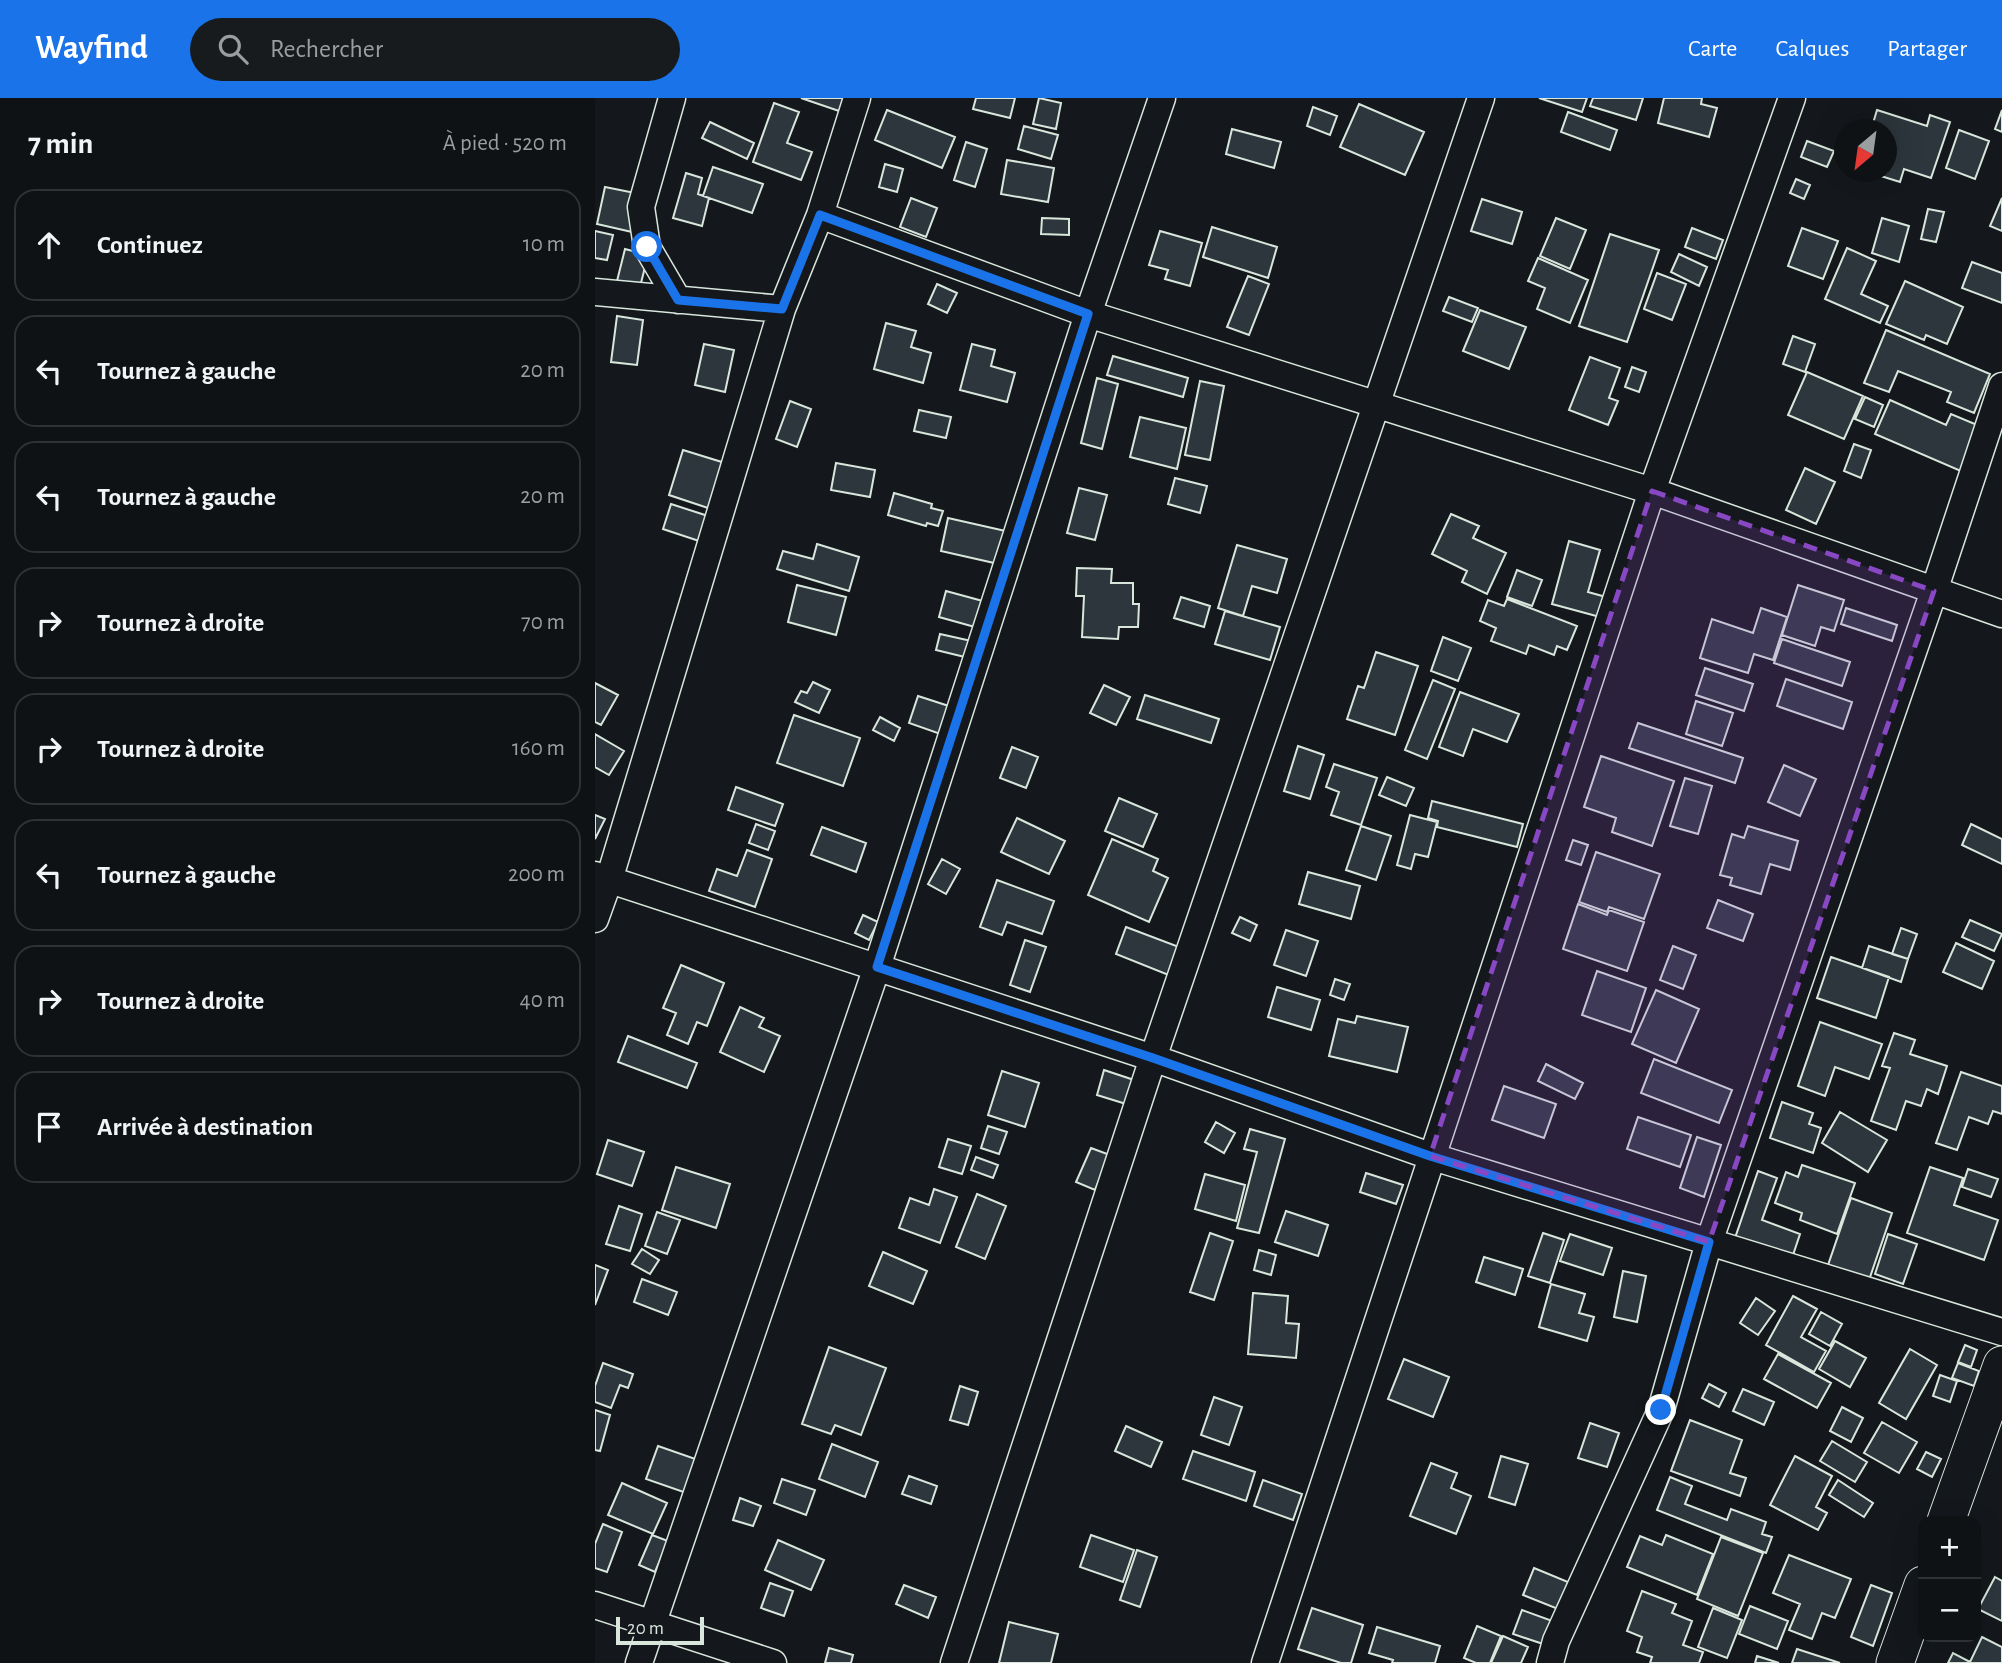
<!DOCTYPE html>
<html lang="fr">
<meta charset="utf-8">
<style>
:root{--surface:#0f1215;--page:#181b1e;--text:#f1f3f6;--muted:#9b9ea0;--line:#2f3234;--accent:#1a73e8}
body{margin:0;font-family:"Alegreya Sans",sans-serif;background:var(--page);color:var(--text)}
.controls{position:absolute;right:21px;bottom:21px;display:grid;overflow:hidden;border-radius:14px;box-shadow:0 7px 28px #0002}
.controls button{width:63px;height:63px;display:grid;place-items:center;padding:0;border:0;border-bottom:2px solid var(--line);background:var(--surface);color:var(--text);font:35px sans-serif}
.compass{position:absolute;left:1239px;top:21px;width:63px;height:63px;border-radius:50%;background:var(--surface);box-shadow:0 7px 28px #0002;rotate:209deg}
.scale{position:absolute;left:21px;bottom:18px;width:88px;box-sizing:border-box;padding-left:7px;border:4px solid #d8e6dc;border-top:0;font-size:19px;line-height:24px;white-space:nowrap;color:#d8e6dc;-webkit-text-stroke:5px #14181c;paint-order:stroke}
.stop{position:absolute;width:21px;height:21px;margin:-16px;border:5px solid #1a73e8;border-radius:50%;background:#fff}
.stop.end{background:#1a73e8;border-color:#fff;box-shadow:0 2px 7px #0008}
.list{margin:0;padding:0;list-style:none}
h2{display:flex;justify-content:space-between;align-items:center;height:91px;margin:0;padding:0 28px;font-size:30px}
h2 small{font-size:23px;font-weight:400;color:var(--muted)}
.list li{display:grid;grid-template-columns:46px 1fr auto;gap:21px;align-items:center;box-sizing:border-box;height:112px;margin:0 14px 14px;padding:0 14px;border:2px solid var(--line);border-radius:21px}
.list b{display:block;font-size:26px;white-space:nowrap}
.list em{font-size:23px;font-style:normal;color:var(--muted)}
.icon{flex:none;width:38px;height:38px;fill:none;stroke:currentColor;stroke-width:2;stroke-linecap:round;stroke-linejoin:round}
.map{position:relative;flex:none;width:1407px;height:1565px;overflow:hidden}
header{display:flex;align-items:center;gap:42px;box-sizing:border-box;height:98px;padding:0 35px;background:var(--accent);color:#fff}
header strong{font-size:33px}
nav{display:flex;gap:38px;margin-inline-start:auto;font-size:24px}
.search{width:490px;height:63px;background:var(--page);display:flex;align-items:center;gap:18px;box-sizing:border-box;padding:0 24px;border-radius:38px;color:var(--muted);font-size:26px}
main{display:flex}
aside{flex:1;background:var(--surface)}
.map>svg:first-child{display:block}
</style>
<header>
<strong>Wayfind</strong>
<div class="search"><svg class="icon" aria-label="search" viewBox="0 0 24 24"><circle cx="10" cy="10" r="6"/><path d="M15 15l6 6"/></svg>Rechercher</div>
<nav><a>Carte</a><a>Calques</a><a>Partager</a></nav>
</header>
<main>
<aside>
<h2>7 min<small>À pied · 520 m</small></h2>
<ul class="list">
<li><svg class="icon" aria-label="ahead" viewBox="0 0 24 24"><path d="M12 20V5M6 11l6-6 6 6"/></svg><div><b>Continuez</b></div><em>10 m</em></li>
<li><svg class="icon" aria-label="left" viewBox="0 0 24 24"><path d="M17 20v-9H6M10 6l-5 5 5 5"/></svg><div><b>Tournez à gauche</b></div><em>20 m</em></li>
<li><svg class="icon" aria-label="left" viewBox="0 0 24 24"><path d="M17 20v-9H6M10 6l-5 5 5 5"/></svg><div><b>Tournez à gauche</b></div><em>20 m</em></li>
<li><svg class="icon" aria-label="right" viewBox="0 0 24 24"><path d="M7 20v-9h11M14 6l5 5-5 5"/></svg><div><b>Tournez à droite</b></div><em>70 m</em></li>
<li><svg class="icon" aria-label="right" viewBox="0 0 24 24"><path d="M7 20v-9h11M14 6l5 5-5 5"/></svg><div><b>Tournez à droite</b></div><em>160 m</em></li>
<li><svg class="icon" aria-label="left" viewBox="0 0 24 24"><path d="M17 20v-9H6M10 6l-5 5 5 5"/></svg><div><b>Tournez à gauche</b></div><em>200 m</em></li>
<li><svg class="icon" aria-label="right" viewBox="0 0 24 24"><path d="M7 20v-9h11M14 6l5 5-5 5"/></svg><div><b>Tournez à droite</b></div><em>40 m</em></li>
<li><svg class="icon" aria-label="arrive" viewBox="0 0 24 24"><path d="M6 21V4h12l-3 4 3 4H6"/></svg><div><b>Arrivée à destination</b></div></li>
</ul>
</aside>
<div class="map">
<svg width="1407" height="1565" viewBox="0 0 1407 1565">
<rect width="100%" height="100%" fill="#14181c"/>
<path fill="#2c363c" stroke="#d8e6dc" stroke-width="2" d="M206,0h43l-5,13z
M381,0h39l-5,20 -37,-9z
M444,0l22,5 -5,26 -23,-5z
M944,0h48l-5,14z
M998,0h50l-7,22 -46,-14z
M1069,0h38l-1,6 16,4 -8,29 -51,-14z
M179,5l25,9 -12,31 25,9 -11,28 -48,-18z
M764,6l65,28 -19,43 -65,-28z
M718,9l24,9 -7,19 -23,-9z
M292,12l68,27 -13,31 -67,-28z
M1282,12l50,16 3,-11 20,7 -19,56 -27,-9 -4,13 -32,-10h19v-42h-16z
M1407,12v22l-7,-3z
M973,14l49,18 -7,20 -49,-18z
M115,24l44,21 -7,16 -45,-21z
M429,28l34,9 -7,24 -33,-10z
M637,31l49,13 -7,26 -48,-14z
M1364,32l30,11 -14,38 -29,-11z
M1212,43l27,10 -7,16 -26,-10z
M371,44l21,7 -12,38 -21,-7z
M412,62l47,8 -6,34 -47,-8z
M290,66l18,5 -6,23 -18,-5z
M118,69l50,17 -11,29 -49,-17z
M91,75l16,5 -4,16 11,4 -7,28 -29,-8z
M1201,81l14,6 -6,14 -14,-6z
M10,89l35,7 -8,38 -35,-8z
M316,100l26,10 -11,29 -26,-10z
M1407,100v33l-12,-5z
M887,101l40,13 -10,32 -41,-13z
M1333,111l16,3 -8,30 -15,-3z
M447,120l27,1v16l-28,-1z
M961,120l30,12 -16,39 -30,-13z
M1287,120l27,8 -10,36 -27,-9z
M617,129l65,20 -9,31 -65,-21z
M1097,130l31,12 -7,19 -31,-12z
M1207,130l36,13 -15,38 -35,-13z
M0,133l18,4 -6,25 -12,-2z
M565,133l42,12 -12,43 -25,-7 3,-9 -19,-5z
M1015,136l49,16 -32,92 -48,-16z
M1252,150l29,13 -15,33 27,12 -8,17 -55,-24z
M30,151l23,6 -9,36 -23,-6z
M1084,156l28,13 -8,19 -28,-14z
M943,160l50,22 -18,43 -33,-14 8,-21 -17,-7z
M1377,164l30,11v30l-40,-15z
M1062,175l29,11 -14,36 -28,-11z
M653,178l21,8 -20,51 -22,-8z
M1310,183l58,26 -16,37 -21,-9 -2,5 -38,-16z
M342,186l20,9 -10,20 -19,-9z
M854,199l29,11 -6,14 -29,-11z
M885,212l46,17 -17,42 -46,-18z
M22,218l26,4 -6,45 -26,-3z
M291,225l30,8 -5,16 20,6 -8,30 -49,-14z
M1291,232l104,44 -16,39 -27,-11 4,-10 -53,-21 -9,21 -25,-9z
M1198,238l22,8 -10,28 -22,-8z
M109,246l30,6 -9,42 -30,-7z
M377,246l23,6 -4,16 24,7 -8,29 -47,-12z
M518,258l75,22 -5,19 -76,-22z
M995,259l30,11 -11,30 9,3 -10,24 -39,-15z
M1037,269l14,5 -7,20 -14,-5z
M1212,274l56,24 -19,43 -56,-24z
M502,280l21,6 -16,65 -21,-6z
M605,283l24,5 -14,74 -25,-5z
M1270,299l18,8 -9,22 -19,-8z
M1295,302l56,25 5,-11 31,13 -19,45 -88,-38z
M195,303l21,8 -14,38 -21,-8z
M324,312l32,7 -5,21 -32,-7z
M545,319l46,11 -9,41 -47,-12z
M1259,346l17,6 -10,28 -17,-7z
M88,352l42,13 -14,46 -42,-14z
M241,365l39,7 -5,27 -39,-7z
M1210,370l30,14 -19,42 -30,-14z
M580,380l32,8 -7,27 -32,-9z
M484,390l28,7 -12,45 -28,-7z
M299,395l38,11 -1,4 12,3 -5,15 -11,-3 -1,3 -38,-11z
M76,406l37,12 -9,25 -36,-12z
M856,416l28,12 -6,12 33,15 -19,41 -25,-12 5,-11 -35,-17z
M353,420l62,14 -7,33 -62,-14z
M974,443l31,9 -12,42 18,5 -6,20 -48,-13z
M222,446l42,13 -10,34 -72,-22 6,-18 30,8z
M642,447l50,14 -10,34 -25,-7 -9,30 -25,-8z
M482,470l35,1 -1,14h22v21h6l-1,23h-19l-1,12 -36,-2 2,-41h-8z
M922,472l25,10 -10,26 -25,-9z
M202,487l49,12 -10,38 -48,-13z
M1203,487l46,15 -10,31 -13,-4 -6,19 -33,-11z
M351,493l44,12 -8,26 -43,-12z
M586,499l29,9 -6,21 -30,-9z
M912,501l70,27 -10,24 -10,-4 -3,9 -25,-10 -3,9 -35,-13 5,-13 -16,-7 8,-21 16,6z
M1166,510l26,9 -14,43 -19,-6 -6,19 -48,-15 12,-39 41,14z
M1251,510l51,17 -5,16 -51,-17z
M630,513l55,16 -10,33 -55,-16z
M345,536l36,8 -3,17 -37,-9z
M848,539l28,11 -13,33 -27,-10z
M1187,541l68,23 -8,24 -68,-23z
M781,554l42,14 -23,69 -48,-16 11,-33 6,2z
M1110,570l48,16 -9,27 -48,-16z
M1191,581l66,23 -9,27 -66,-23z
M838,582l22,9 -28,70 -22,-9z
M218,584l17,8 -11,23 -24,-11 6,-11 6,2z
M0,585l23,12 -17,30 -6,-3z
M509,587l26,12 -14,28 -26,-12z
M865,594l59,22 -12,28 -34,-13 -10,27 -24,-9z
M550,597l74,24 -8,24 -74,-24z
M323,598l40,13 -9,28 -40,-14z
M1101,603l37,12 -11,33 -36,-12z
M199,617l66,23 -17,48 -66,-23z
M285,619l20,11 -6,13 -21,-11z
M1043,625l105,35 -8,25 -106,-35z
M0,636l29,17 -15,24 -14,-8z
M703,648l26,9 -14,44 -26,-8z
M417,649l26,10 -12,31 -26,-10z
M1006,658l73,25 -22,65 -40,-14 4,-14 -32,-11z
M739,666l43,14 -16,47 -30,-10 8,-23 -13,-5z
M1189,667l32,14 -16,37 -32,-14z
M792,679l27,11 -8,18 -27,-11z
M1090,680l27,8 -14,48 -28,-8z
M141,689l47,17 -8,22 -47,-16z
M524,700l38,16 -14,33 -38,-16z
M837,703l91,23 -6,23 -80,-20 1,-6 -10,-3z
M0,717l10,4 -10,20z
M815,717l27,7 -9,35 -13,-3 -4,15 -14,-4z
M422,720l48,23 -16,33 -48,-22z
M161,726l19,7 -7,19 -19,-7z
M1376,726l31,15v25l-40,-19z
M766,728l30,10 -15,44 -30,-10z
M1153,728l50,15 -8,29 -20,-6 -9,30 -31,-9 2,-7 -12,-3 12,-41 12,4z
M227,729l44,16 -10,29 -45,-17z
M517,741l46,20 -5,12 15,7 -19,44 -61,-27z
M978,742l15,5 -7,20 -15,-5z
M152,752l25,9 -17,48 -46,-16 8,-22 20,7z
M1001,754l64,22 -16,45 -35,-12 -2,5 -28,-10z
M347,761l18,10 -14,25 -18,-10z
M713,774l52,14 -9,33 -52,-15z
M402,782l57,21 -12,33 -35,-12 -5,13 -22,-8z
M1123,802l35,14 -10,27 -36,-13z
M983,806l29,11 2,-5 35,12 -17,49 -64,-22z
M268,817l15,7 -9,18 -14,-7z
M645,819l17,8 -7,16 -18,-8z
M1375,822l32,14 -8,17 -32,-14z
M531,829l61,23 -11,28 -60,-24z
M1306,830l16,6 -9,25 -16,-5z
M691,832l32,11 -12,35 -32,-11z
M430,842l21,7 -16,45 -20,-7z
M1361,845l38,18 -12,28 -39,-17z
M1078,848l23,9 -13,34 -23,-9z
M1274,848l39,13 -7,23 -39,-14z
M1236,859l58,20 -13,41 -59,-20z
M86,867l43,18 -17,43 -10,-4 -9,22 -21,-9 9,-22 -13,-5z
M1002,873l49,17 -15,44 -49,-17z
M740,881l15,5 -6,16 -14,-5z
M682,889l43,13 -9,30 -43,-13z
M1061,892l43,19 -23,54 -44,-19z
M145,909l24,11 -5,9 21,9 -16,36 -44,-20z
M762,918l51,11 -11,45 -68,-16 9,-37 17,4z
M1225,924l62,22 -13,35 -34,-12 -10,29 -27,-10z
M1299,935l21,7 -5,14 37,12 -9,28 -11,-5 -6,17 -15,-5 -10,29 -25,-9 19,-53 -8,-2z
M33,938l69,27 -10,25 -69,-26z
M1059,961l78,31 -13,33 -78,-30z
M951,966l37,19 -8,16 -37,-18z
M509,972l30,10 -8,24 -29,-9z
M407,973l37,12 -14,44 -37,-12z
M1366,974l41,14v28l-9,-3 -5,13 -19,-7 -12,33 -21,-7z
M909,988l52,18 -12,34 -52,-18z
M1187,1004l31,11 -4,11 12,4 -8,25 -43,-15z
M1245,1014l47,28 -19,32 -46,-29z
M1043,1019l53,18 -11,32 -53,-18z
M621,1024l19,11 -11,20 -19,-11z
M393,1028l19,6 -8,22 -18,-6z
M655,1031l35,10 -26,94 -22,-5 20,-76 -13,-3z
M1102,1039l24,8 -17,52 -24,-9z
M353,1041l23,7 -9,28 -23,-7z
M13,1042l36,12 -12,34 -35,-12z
M496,1050l19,7 -15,35 -19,-8z
M381,1059l22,8 -5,13 -22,-8z
M1207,1067l53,18 -18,51 -37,-14 2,-7 -27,-10 11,-31 12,5z
M81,1069l54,17 -14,44 -54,-18z
M1335,1069l33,11 -9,27 44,15 -14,40 -77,-27z
M1373,1071l30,10 -7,18 -29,-10z
M1163,1073l19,7 -15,42 38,14 -9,27 -57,-20z
M771,1075l37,12 -7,19 -36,-12z
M610,1076l40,11 -9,36 -41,-12z
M339,1091l23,8 -17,46 -41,-15 11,-30 19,7z
M382,1096l29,12 -21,53 -29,-12z
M1256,1100l41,15 -25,73 -41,-15z
M24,1108l23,8 -12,37 -24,-7z
M691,1113l42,14 -10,31 -43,-14z
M62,1114l23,8 -13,34 -22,-8z
M615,1135l23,8 -19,59 -24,-8z
M948,1135l21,7 -14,43 -22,-7z
M975,1136l42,14 -9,27 -43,-14z
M1293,1136l29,10 -14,40 -28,-10z
M47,1151l17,11 -9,14 -18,-10z
M664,1152l17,5 -5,20 -17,-5z
M288,1154l44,19 -14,33 -44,-18z
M889,1159l39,12 -8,26 -39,-13z
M0,1167l13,5 -13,35z
M1028,1173l23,5 -9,46 -23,-5z
M47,1181l35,13 -9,23 -34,-13z
M956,1186l34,10 -6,19 15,4 -7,24 -48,-14z
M658,1195l35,3 -2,27 13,1 -3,34 -48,-4z
M1198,1198l24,13 -16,28 25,14 -12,21 -48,-27z
M1161,1200l19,13 -17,24 -18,-12z
M1226,1214l21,12 -12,22 -21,-12z
M1240,1243l31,17 -16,29 -31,-18z
M1370,1247l12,5 -6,17 -13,-5z
M234,1249l57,21 -25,67 -26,-10 -4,9 -29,-10z
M1315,1251l27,16 -31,54 -27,-16z
M1183,1256l53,29 -14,25 -53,-29z
M809,1261l45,18 -16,40 -45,-18z
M8,1265l30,11 -5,14 -8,-3 -9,23 -16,-6v-16z
M1363,1265l21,8 -5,15 -22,-8z
M1345,1277l17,6 -7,21 -17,-6z
M1114,1286l17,9 -7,14 -17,-9z
M365,1288l18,6 -10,33 -18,-5z
M1148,1291l31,13 -10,23 -31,-14z
M619,1299l28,10 -13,38 -28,-10z
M1247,1309l21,11 -12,24 -21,-11z
M0,1312l15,5 -10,36 -5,-1z
M1095,1322l52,20 -12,33 16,5 -6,18 -69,-25z
M1287,1324l35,20 -18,31 -35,-20z
M995,1325l29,10 -12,34 -29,-9z
M531,1328l36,16 -11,25 -36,-16z
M1237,1343l35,21 -12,20 -35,-21z
M237,1346l46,18 -13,35 -46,-18z
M63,1348l49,17 -12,33 -49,-17z
M598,1353l62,21 -9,29 -63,-22z
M1331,1354l15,7 -9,18 -15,-8z
M906,1358l27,8 -13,41 -26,-8z
M1200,1358l37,20 -16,31 11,6 -9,17 -48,-25z
M836,1365l26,10 -6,15 20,8 -15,38 -46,-18z
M314,1378l28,10 -6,18 -29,-10z
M1075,1379l22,9 -7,18 42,16 4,-11 35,13 -4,12 10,3 -6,16 -109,-43z
M187,1381l33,11 -9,25 -32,-12z
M668,1382l39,14 -9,26 -39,-14z
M1243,1382l35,23 -9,14 -35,-22z
M27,1385l45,20 -14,31 -45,-19z
M145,1400l21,8 -8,20 -20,-6z
M8,1426l19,8 -15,40 -12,-4v-24z
M57,1437l16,6 -13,31 -16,-7z
M496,1437l43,15 -11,32 -43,-15z
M1071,1437l47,19 -16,41 -70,-28 13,-31 22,9z
M1126,1439l42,16 -25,63 -41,-17z
M183,1442l46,20 -13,30 -46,-20z
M542,1452l20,7 -17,50 -20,-7z
M1194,1457l62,24 -16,39 -13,-5 -10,26 -23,-9 11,-26 -27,-11z
M939,1470l34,14 -10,27 -35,-14z
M1400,1479l7,4v40l-24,-12z
M175,1485l23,8 -9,25 -23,-8z
M309,1487l32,12 -8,21 -32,-14z
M1276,1487l21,8 -19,53 -22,-9z
M1047,1493l34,13 -4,9 20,8 -9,24 20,7 -4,11h-49l2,-6 -15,-5 5,-15 -15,-6z
M1155,1508l38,15 -11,28 -38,-15z
M717,1510l51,17 -12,38h-10l-43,-14z
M1118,1510l29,12 -15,38 -29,-11z
M927,1512l36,13 -9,23 -36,-12z
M414,1524l49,12 -7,29h-52z
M882,1528l24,10 -11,27h-14l-12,-5z
M782,1529l63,19 -5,17h-43l1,-3 -24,-7z
M908,1538l25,11 -7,16h-30z
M1387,1539l20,10v16h-54l5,-10 17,9z
M234,1550l24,7 -2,8h-26z
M1202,1551l43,14h-48z
M1162,1558l22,7h-24z"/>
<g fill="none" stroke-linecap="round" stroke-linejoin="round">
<defs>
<path id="street" d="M77,0l-31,109 6,40 31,53
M225,117l268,99 564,177 350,123
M0,194l187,17
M0,777l558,183 277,98 572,176
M0,821l14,-39 173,-571 38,-94 37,-117
M0,1507l178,58
M44,1565l238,-696 211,-653 74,-216
M359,1565l199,-605 328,-960
M670,1565l387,-1172 140,-393
M955,1565l6,-22 105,-231 48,-168 225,-651 68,-205"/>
<path id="secondary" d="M1351,1423l56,-156
M1300,1565l28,-78"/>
</defs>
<use href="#street" stroke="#d8e6dc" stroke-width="29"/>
<use href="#secondary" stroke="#d8e6dc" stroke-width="39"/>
<use href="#street" stroke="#14181c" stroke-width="26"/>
<use href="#secondary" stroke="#14181c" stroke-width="37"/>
</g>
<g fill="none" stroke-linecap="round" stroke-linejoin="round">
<path stroke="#1a73e8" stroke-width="9" d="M52,149l31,53 104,9 38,-94 268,99 -211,653 276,91 277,98 279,86 -48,168"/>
</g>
<path fill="#8948c3" fill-opacity="0.2" stroke="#8948c3" stroke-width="5" stroke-dasharray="14 9" stroke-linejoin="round" d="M1057,393l282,100 -225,651 -279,-86z"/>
</svg>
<div class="controls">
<button>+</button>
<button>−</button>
</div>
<svg class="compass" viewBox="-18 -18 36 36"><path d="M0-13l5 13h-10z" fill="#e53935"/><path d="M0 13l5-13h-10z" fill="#9b9ea0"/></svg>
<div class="scale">20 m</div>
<div class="stop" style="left:52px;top:149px"></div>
<div class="stop end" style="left:1066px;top:1312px"></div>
</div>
</main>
